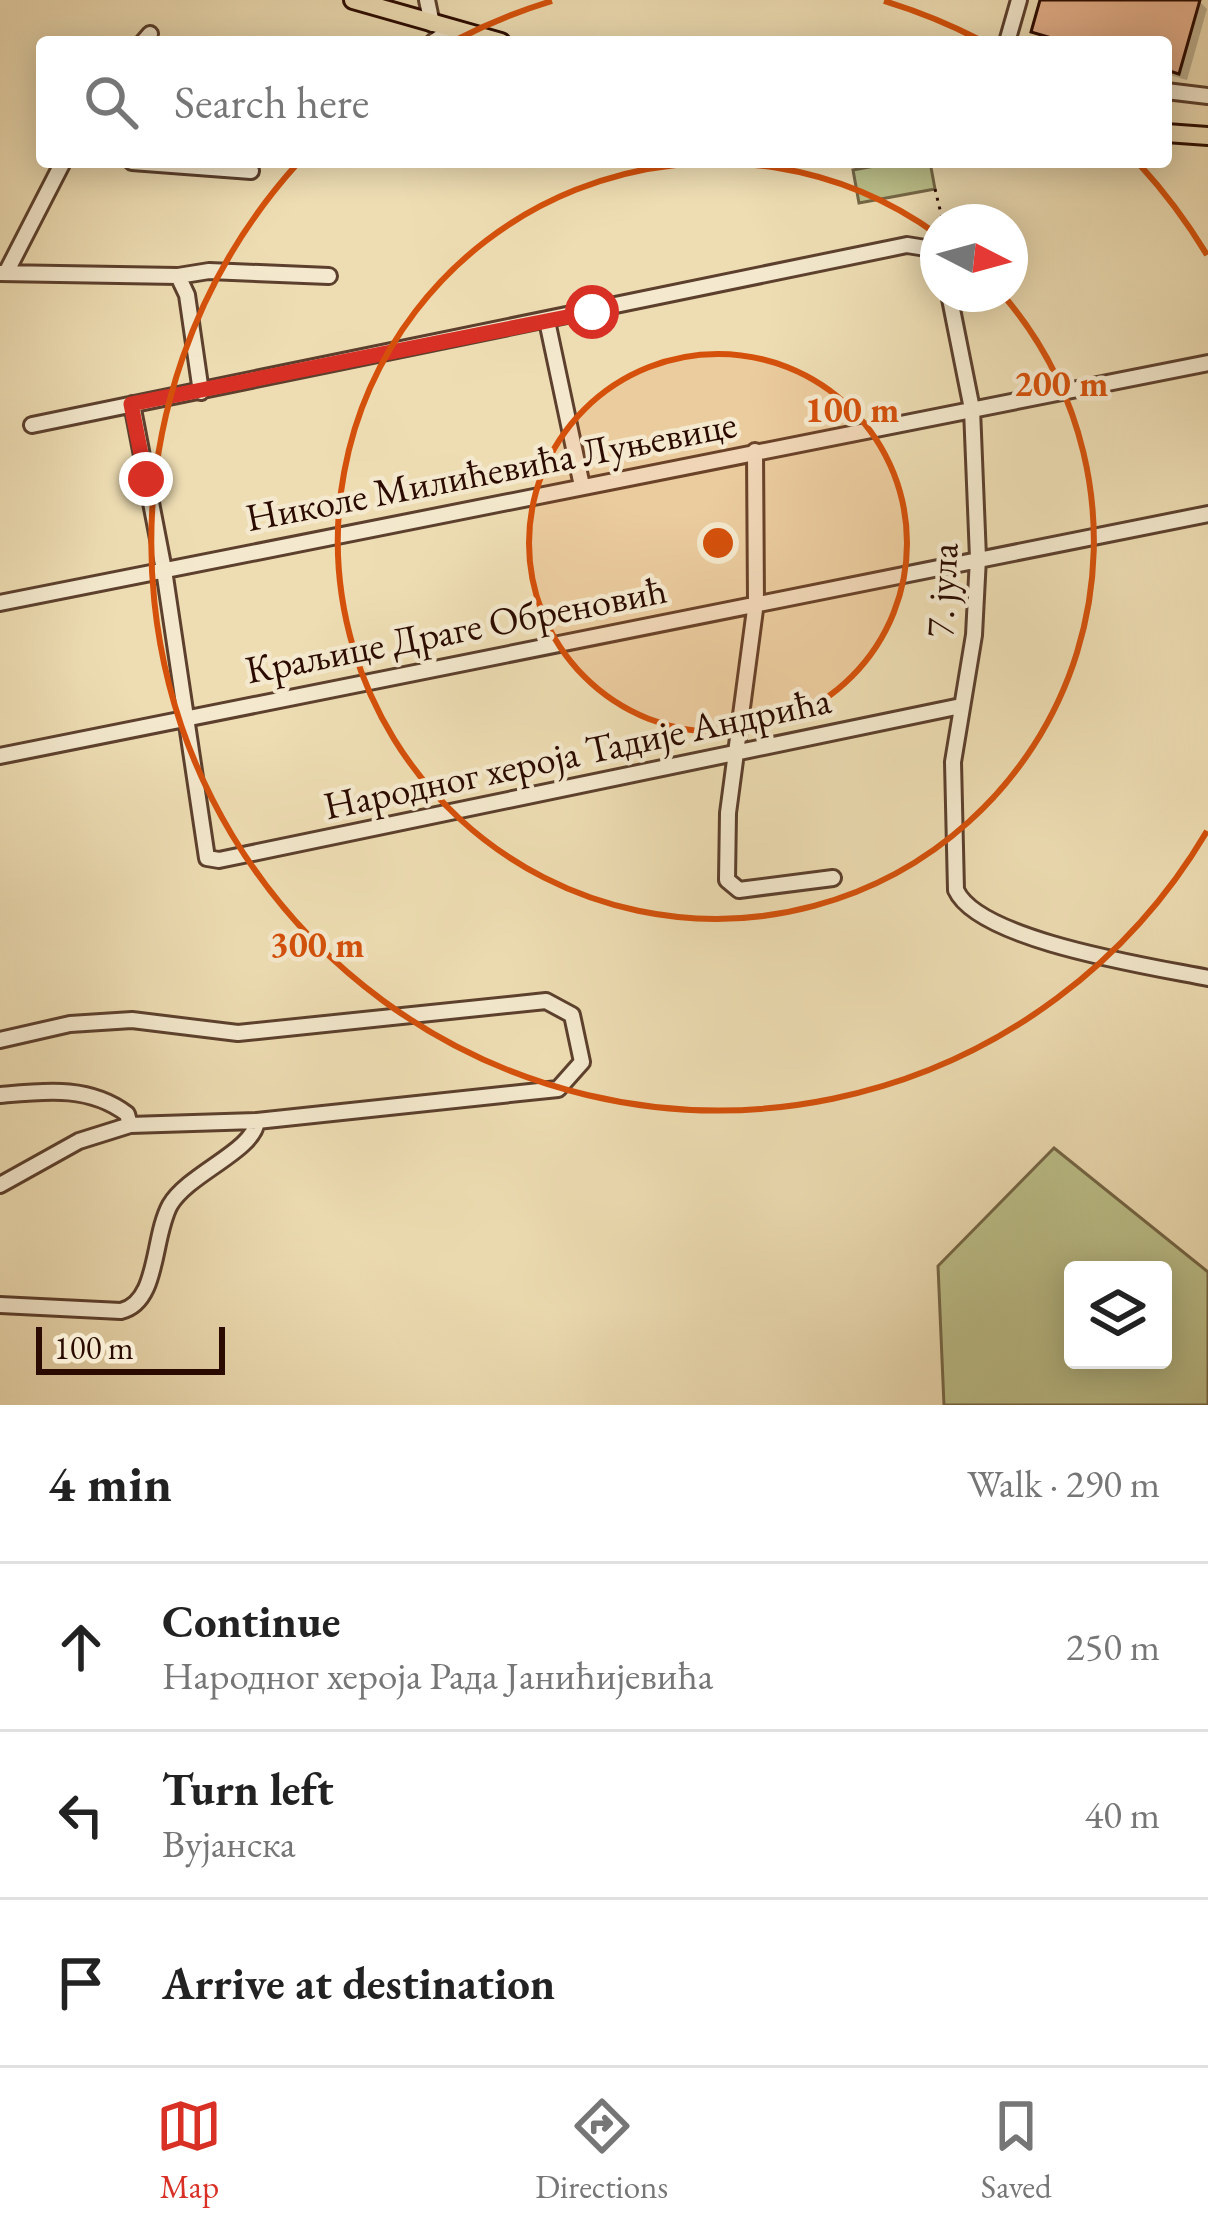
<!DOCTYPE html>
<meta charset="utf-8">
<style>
:root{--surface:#fff;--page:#f2f2f2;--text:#222;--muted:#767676;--line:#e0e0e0;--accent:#d93025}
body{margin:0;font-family:"EB Garamond",serif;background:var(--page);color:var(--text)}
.controls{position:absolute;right:36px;bottom:36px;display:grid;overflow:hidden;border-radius:12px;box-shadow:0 6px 30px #0003}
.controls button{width:108px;height:108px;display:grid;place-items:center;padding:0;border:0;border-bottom:3px solid var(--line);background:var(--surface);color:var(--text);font:60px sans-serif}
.compass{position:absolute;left:920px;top:204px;width:108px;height:108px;border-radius:50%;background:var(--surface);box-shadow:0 6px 30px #0003;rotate:96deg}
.scale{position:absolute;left:36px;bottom:30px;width:189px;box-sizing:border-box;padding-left:12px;border:6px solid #2b0b00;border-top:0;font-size:33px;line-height:42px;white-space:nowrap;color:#2b0b00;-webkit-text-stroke:9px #f4e9ce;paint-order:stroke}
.stop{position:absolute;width:36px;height:36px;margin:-27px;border:9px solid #d93025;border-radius:50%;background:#fff}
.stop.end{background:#d93025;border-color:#fff;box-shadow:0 3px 12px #0008}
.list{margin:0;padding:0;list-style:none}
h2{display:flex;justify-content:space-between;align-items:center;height:156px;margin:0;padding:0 48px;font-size:51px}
h2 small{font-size:39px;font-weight:400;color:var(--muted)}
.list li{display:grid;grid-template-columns:78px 1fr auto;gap:36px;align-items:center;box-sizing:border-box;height:168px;padding:0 48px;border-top:3px solid var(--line)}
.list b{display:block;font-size:45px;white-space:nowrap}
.list p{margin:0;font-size:39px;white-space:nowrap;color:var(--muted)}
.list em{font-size:39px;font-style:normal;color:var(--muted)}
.icon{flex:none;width:66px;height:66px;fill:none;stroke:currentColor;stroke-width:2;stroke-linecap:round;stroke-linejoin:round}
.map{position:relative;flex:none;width:1208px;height:1405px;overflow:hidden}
.search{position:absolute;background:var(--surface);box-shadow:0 6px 30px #0003;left:36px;right:36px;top:36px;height:132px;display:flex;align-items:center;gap:30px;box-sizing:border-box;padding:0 42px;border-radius:12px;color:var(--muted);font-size:45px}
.sheet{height:660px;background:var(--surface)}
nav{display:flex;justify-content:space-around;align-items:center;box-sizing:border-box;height:168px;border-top:3px solid var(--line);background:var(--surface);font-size:33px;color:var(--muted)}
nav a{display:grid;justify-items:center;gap:6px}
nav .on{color:var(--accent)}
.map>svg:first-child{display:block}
</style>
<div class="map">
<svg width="1208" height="1405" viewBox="0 0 1208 1405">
<rect width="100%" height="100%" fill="#eeddb3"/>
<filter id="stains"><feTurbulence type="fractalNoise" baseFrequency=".00167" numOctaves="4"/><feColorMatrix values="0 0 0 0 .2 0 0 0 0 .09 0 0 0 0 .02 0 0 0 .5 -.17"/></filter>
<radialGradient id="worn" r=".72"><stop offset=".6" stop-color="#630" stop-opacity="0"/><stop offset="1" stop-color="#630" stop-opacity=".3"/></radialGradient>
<path fill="#bcc08a" stroke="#746645" stroke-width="3" fill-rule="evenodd" d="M896,162h34l5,27 -76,14 -6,-33z
M1054,1148l154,124v133h-264l-6,-139zM1073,1270h90v90h-90z"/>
<path fill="#0003" d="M1043,0l156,1 8,8 -20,71 -21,-6v-32l-124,-3 -8,-8z"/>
<path fill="#e6b28d" stroke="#2b0b00" stroke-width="3" d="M1040,0h160l-21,74 -13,-4v-28h-101l-34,-10z"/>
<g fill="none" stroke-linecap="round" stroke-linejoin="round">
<defs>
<path id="minor" d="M427,0l5,24
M143,42l7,-8
M433,42l18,-12
M1007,42l12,-42
M1166,91l42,5
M132,162l119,9
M0,273l178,3 9,19 14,97
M6,273l57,-111
M178,276l31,-5 120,5
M949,294l23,115 6,149 -4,77 -21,127 3,128c23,51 198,77 252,88
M547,321l35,165
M132,404l32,166 43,288 12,2 742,-154
M32,425l875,-180 31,5
M755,451l1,151 -28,211 -1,67 12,10 94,-12
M0,603l1208,-240
M0,756l1208,-242
M0,1040l70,-16 62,-4 106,13 308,-32 26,14 10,47 -24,27 -301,32 -127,4 -51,16 -79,44
M0,1095c44,-4 89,-10 127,19l3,11
M0,1305l121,6c38,-9 31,-73 49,-106 19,-32 84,-54 87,-84"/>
<path id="major" d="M353,0l148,42
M1166,133l42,3"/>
</defs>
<use href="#minor" stroke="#5c402d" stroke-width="20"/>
<use href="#major" stroke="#2b0b00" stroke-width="22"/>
<path stroke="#2b0b00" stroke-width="3" stroke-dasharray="3 6" stroke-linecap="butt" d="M935,189l8,33"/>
<use href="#minor" stroke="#f4e9ce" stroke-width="14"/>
<use href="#major" stroke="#eeddb3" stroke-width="16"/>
</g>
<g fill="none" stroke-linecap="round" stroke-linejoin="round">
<path stroke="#d93025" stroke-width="15" d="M146,479l-15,-75 461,-92"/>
</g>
<circle cx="718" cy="543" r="189" fill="#d5510b" fill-opacity=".12"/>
<g fill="none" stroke="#d5510b" stroke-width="6">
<circle cx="718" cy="543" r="189"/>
<path d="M1003 295A378 378 0 1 1 938 235"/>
<path d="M1207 831A567 567 0 1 1 297 164M456 40A567 567 0 0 1 552 1M884 1A567 567 0 0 1 980 40M1139 164A567 567 0 0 1 1207 255"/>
</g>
<g text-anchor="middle" stroke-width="9" stroke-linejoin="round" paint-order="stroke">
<g font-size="39" fill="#2b0b00" stroke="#f4e9ce">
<text transform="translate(491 470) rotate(-11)" y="14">Николе Милићевића Луњевице</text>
<text transform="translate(941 590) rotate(-87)" y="14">7. јула</text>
<text transform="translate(456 629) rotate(-11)" y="14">Краљице Драге Обреновић</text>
<text transform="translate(577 752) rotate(-12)" y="14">Народног хероја Тадије Андрића</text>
</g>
</g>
<circle cx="718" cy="543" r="18" fill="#d5510b" stroke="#f4e9ce" stroke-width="6"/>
<g font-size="36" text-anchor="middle" font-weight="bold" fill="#d5510b" stroke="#f4e9ce" stroke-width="9" stroke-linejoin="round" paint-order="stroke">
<text x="1061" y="396">200 m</text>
<text x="852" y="422">100 m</text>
<text x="317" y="957">300 m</text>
</g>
<rect width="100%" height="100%" filter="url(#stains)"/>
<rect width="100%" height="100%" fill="url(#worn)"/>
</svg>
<div class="controls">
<button><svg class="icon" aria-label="layers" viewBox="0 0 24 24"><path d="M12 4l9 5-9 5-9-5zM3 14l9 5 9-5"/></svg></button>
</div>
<svg class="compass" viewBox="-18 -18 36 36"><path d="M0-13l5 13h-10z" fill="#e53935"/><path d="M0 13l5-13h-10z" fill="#767676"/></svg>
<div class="scale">100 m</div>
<div class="stop" style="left:592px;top:312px"></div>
<div class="stop end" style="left:146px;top:479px"></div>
<div class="search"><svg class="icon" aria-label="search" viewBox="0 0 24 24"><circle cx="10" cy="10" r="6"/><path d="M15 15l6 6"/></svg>Search here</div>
</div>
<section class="sheet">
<h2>4 min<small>Walk · 290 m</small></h2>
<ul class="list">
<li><svg class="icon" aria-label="ahead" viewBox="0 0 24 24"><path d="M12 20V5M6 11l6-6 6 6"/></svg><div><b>Continue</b><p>Народног хероја Рада Јанићијевића</p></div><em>250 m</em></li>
<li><svg class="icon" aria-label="left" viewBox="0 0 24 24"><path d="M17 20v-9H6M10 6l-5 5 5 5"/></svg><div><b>Turn left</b><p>Вујанска</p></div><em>40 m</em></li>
<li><svg class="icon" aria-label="arrive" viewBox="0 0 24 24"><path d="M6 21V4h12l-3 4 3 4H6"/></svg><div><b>Arrive at destination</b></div></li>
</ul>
</section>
<nav>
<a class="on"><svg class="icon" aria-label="map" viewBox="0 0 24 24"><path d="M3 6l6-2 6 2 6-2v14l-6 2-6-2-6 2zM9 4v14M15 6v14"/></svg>Map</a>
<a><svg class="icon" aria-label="directions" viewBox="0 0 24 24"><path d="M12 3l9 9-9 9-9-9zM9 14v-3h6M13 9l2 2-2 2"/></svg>Directions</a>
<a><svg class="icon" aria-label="saved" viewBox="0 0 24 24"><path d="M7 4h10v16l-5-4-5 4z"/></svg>Saved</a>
</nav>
